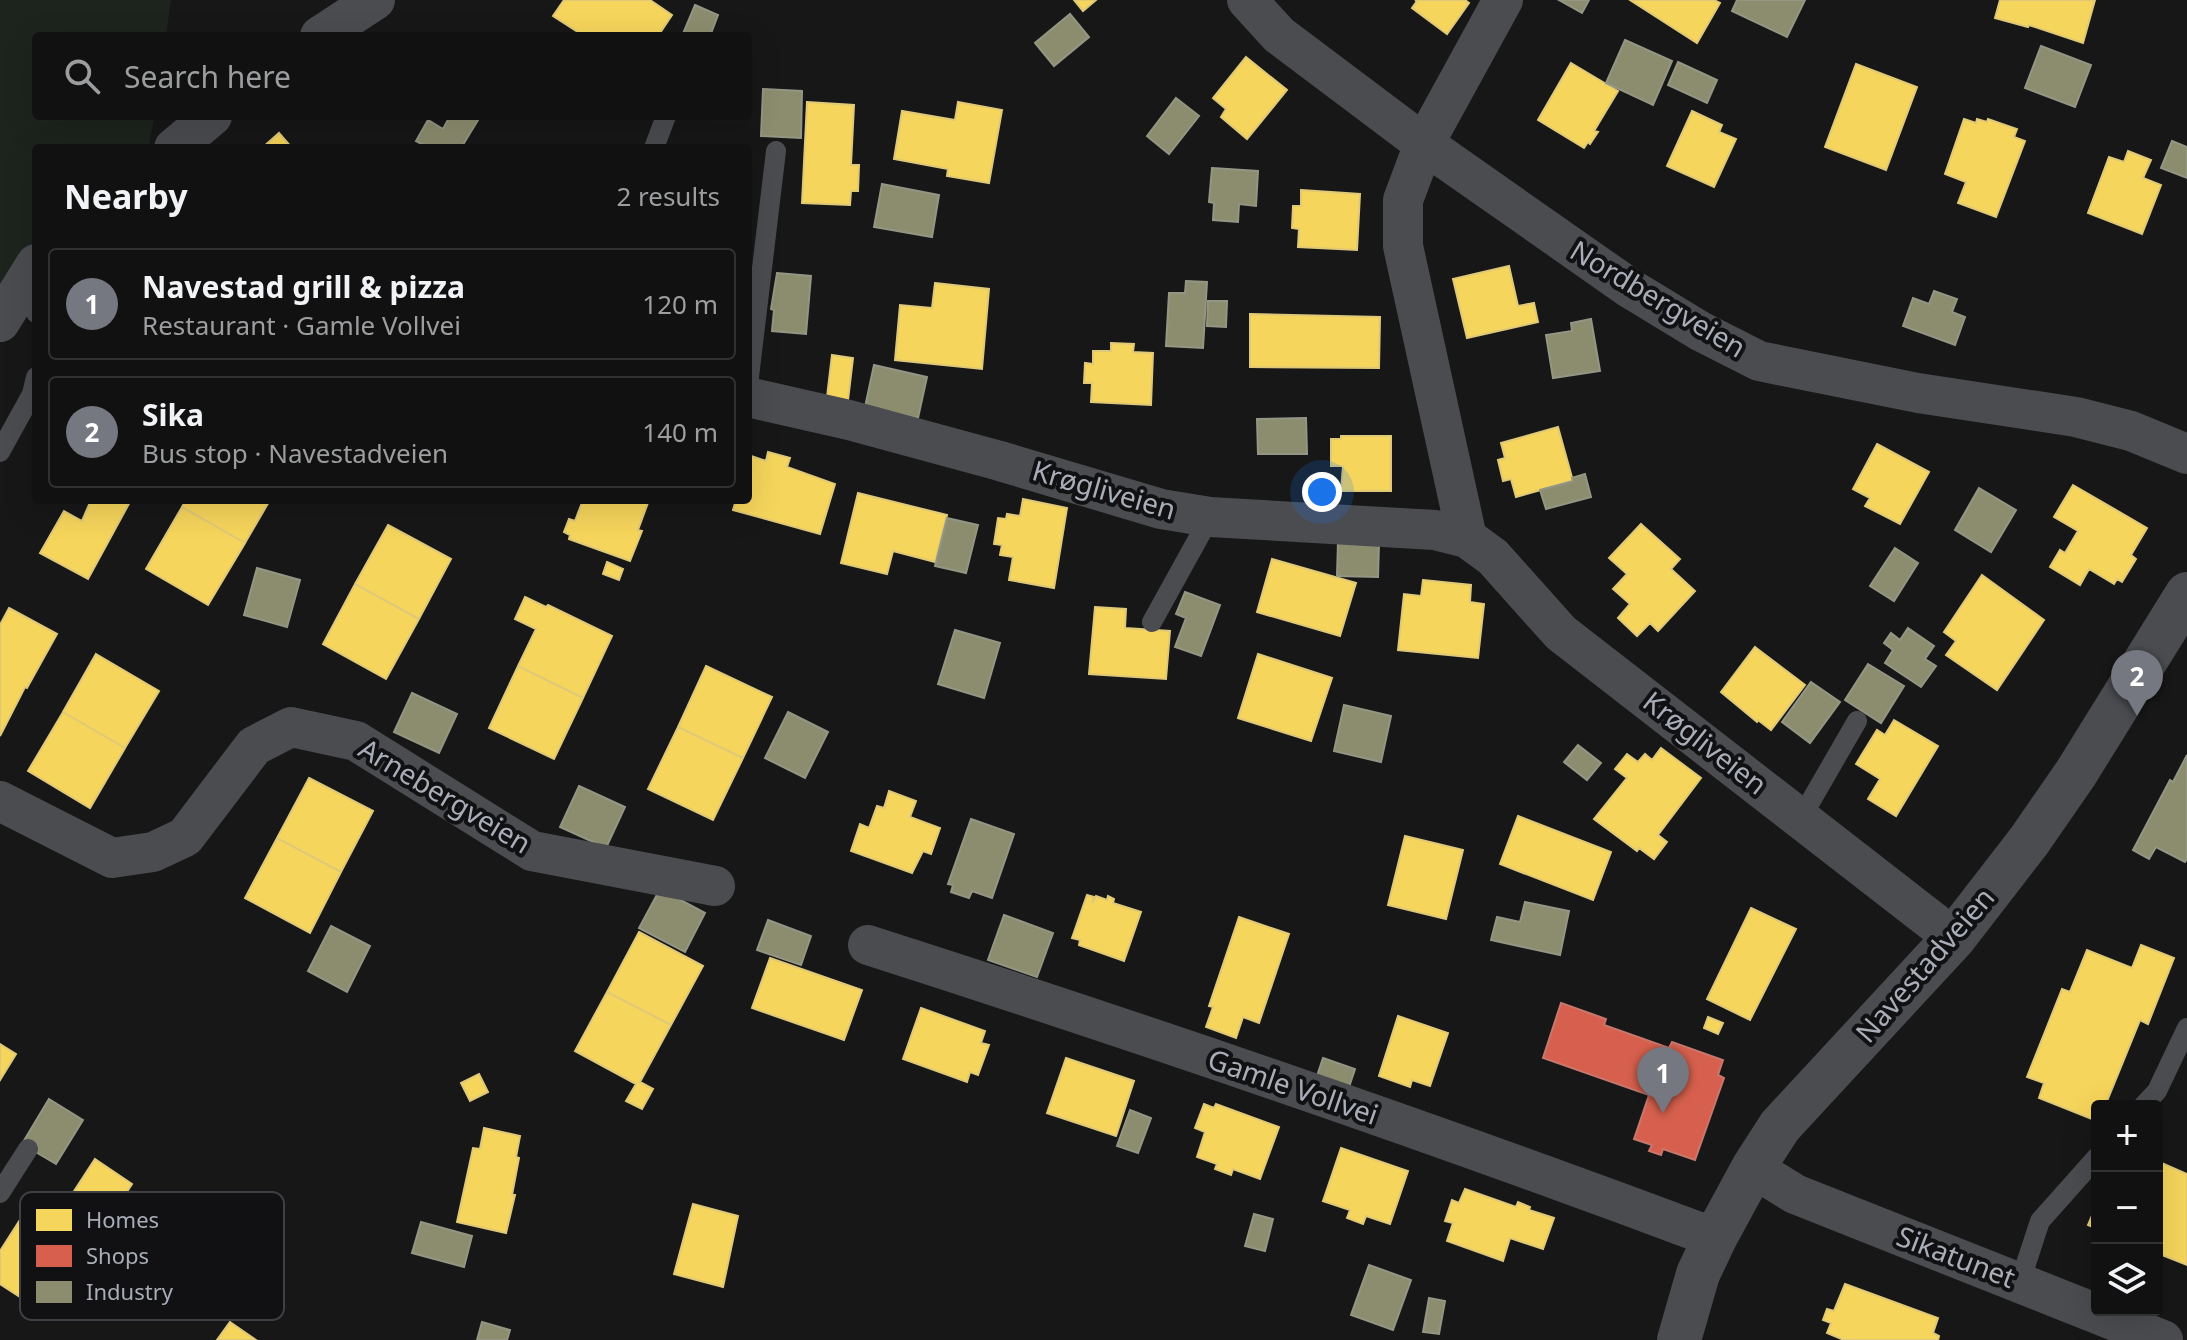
<!DOCTYPE html>
<meta charset="utf-8">
<style>
:root{--surface:#111;--page:#1e1f1f;--text:#f1f3f6;--muted:#9c9d9f;--line:#303131;--accent:#757880}
body{margin:0;font-family:"Noto Sans",sans-serif;background:var(--page);color:var(--text)}
.controls{position:absolute;right:24px;bottom:24px;display:grid;overflow:hidden;border-radius:8px;box-shadow:0 8px 32px #0002}
.controls button{width:72px;height:72px;display:grid;place-items:center;padding:0;border:0;border-bottom:2px solid var(--line);background:var(--surface);color:var(--text);font:40px sans-serif}
.you{position:absolute;left:1322px;top:492px;width:28px;height:28px;margin:-20px;border:6px solid #fff;border-radius:50%;background:#1a73e8;box-shadow:0 0 0 12px #1a73e833}
.badge{display:grid;place-items:center;width:52px;height:52px;border-radius:50%;background:var(--accent);color:#fff;font-size:26px;font-weight:700}
.pin{position:absolute;translate:-50% -66px;filter:drop-shadow(0 2px 4px #0008)}
.pin::after{content:'';position:absolute;top:42px;width:28px;height:24px;background:inherit;clip-path:polygon(0 0,100% 0,50% 100%)}
.list{margin:0;padding:0;list-style:none}
h2{display:flex;justify-content:space-between;align-items:center;height:104px;margin:0;padding:0 32px;font-size:34px}
h2 small{font-size:26px;font-weight:400;color:var(--muted)}
.list li{display:grid;grid-template-columns:52px 1fr auto;gap:24px;align-items:center;box-sizing:border-box;height:112px;margin:0 16px 16px;padding:0 16px;border:2px solid var(--line);border-radius:8px}
.list b{display:block;font-size:30px;white-space:nowrap}
.list p{margin:0;font-size:26px;white-space:nowrap;color:var(--muted)}
.list em{font-size:26px;font-style:normal;color:var(--muted)}
.icon{flex:none;width:44px;height:44px;fill:none;stroke:currentColor;stroke-width:2;stroke-linecap:round;stroke-linejoin:round}
.map{position:relative;flex:none;width:2187px;height:1340px;overflow:hidden}
.search{position:absolute;background:var(--surface);box-shadow:0 8px 32px #0002;left:32px;top:32px;width:720px;height:88px;display:flex;align-items:center;gap:20px;box-sizing:border-box;padding:0 28px;border-radius:8px;color:var(--muted);font-size:30px}
.panel{position:absolute;background:var(--surface);box-shadow:0 8px 32px #0002;left:32px;top:144px;width:720px;height:360px;border-radius:8px}
.map>svg:first-child{display:block}
</style>
<div class="map">
<svg width="2187" height="1340" viewBox="0 0 2187 1340">
<rect width="100%" height="100%" fill="#171717"/>
<path fill="#1d241e" d="M0,0h171l-5,36h-130v80h118l-5,32h-113v116l-36,58z"/>
<path fill="#f6d55c" stroke="#dfc978" stroke-width="2" d="M564,0h86l22,15 -14,21h-74l-31,-20z
M1074,0h22l-13,11z
M1415,0h50l4,3 -22,31 -35,-26 5,-7z
M1630,0h84l6,3 -23,40z
M2000,0h95l-12,43 -54,-18 -1,2 -33,-9z
M1246,57l41,33 -40,49 -26,-22 5,-8 -13,-11z
M1571,63l47,28 -24,40 4,1 -8,12 -2,-2 -4,6 -46,-28z
M1856,64l61,23 -31,83 -61,-23z
M807,102l47,3 -3,60h8l-1,26h-7l-1,14 -48,-2z
M958,102l44,8 -13,73 -42,-7 1,-7 -54,-10 8,-48 53,9z
M1692,111l30,14 -3,7 17,7 -22,48 -47,-21z
M1964,119l12,4 1,-4 10,3 1,-3 29,10 -3,8 11,4 -29,76 -38,-14 8,-21 -21,-8z
M279,133l13,15h-30z
M2128,151l23,9 -8,18 18,7 -19,49 -54,-21 21,-56 15,5z
M1301,190l59,4 -3,56 -59,-3 1,-18 -7,-1 1,-22h8z
M1509,266l9,40 16,-3 4,19 -71,16 -14,-59z
M935,283l54,6 -7,80 -87,-9 5,-55 32,3z
M1250,314l130,3 -1,51 -129,-1z
M1111,343l23,1 -1,8 20,1 -2,52 -60,-3 1,-19h-8l1,-20 8,1v-13h18z
M832,355l21,3 -5,42 -21,-3z
M1558,427l15,54 -57,16 -5,-18 -8,2 -5,-21 7,-2 -4,-15z
M1341,436h50v55h-50l2,-25h-12v-27h10z
M1877,444l52,28 -29,52 -35,-18 5,-8 -17,-9z
M768,452l22,6 -3,9 48,17 -15,50 -87,-24 3,-10h12v-45l18,6z
M2073,485l74,43 -16,27 5,4 -14,23 -5,-3 -3,5 -25,-15 -9,16 -30,-18 10,-17 5,3 13,-22 -24,-14z
M858,493l89,22 -12,47 -42,-11 -6,23 -46,-11z
M1023,499l44,9 -13,80 -45,-8 4,-23 -13,-2 2,-10 -8,-1 4,-26 8,1 1,-5 13,2z
M91,500h40l-43,79 -48,-26 24,-42 18,10z
M186,500h84l-25,43 -63,-36z
M583,500h66l-11,30 4,1 -12,30 -61,-22 1,-4 -6,-3 5,-13 6,2z
M182,507l63,36 -37,62 -62,-36z
M1641,524l39,35 -9,10 24,22 -37,40 -8,-8 -13,13 -19,-18 12,-14 -17,-15 14,-15 -18,-16z
M388,525l63,34 -32,60 -64,-35z
M1272,559l84,24 -16,53 -83,-24z
M607,562l16,7 -4,11 -16,-6z
M1982,575l62,45 -47,70 -51,-35 10,-14 -12,-9z
M1423,580l48,5 -1,17 14,2 -6,54 -80,-8 6,-56 17,2z
M355,584l64,35 -33,60 -63,-35z
M525,597l21,10 2,-2 64,31 -29,62 -65,-32 18,-37 -21,-10z
M1095,607l31,2 -1,19 45,3 -4,48 -77,-5z
M9,608l48,26 -30,54 -2,-1 -25,49v-111z
M1755,647l50,38 -34,45 -13,-10 -1,2 -36,-30z
M96,654l63,37 -34,57 -62,-36z
M1258,654l74,24 -21,63 -73,-23z
M518,666l65,32 -29,61 -65,-31z
M706,666l66,31 -29,61 -65,-31z
M63,712l62,36 -35,60 -62,-37z
M1894,720l44,26 -42,70 -28,-17 12,-20 -24,-15 21,-34 8,5z
M678,727l65,31 -30,62 -65,-31z
M1661,748l40,30 -43,57 9,7 -13,17 -15,-11 -2,3 -43,-32 33,-41 -12,-9 12,-15 11,8 7,-8 7,6z
M309,778l64,33 -32,61 -64,-34z
M889,791l27,10 -6,16 30,11 -9,26 -8,-3 -11,22 -61,-22 9,-27 9,4 8,-22 7,2z
M1518,816l93,36 -18,48 -93,-36z
M1405,836l58,14 -17,69 -58,-14z
M277,838l64,34 -31,61 -65,-35z
M1087,895l7,2 -2,6 4,-7 11,4 1,-4 6,3 -1,4 28,9 -17,49 -45,-16 1,-5 -8,-2z
M1751,908l45,21 -46,91 -43,-21z
M1239,917l50,17 -30,89 -16,-6 -7,21 -30,-11 7,-20 -4,-1z
M639,932l64,34 -32,59 -64,-33z
M2141,945l33,13 -26,66 -8,-4 -35,86h-8v15l-58,-23 5,-15 -17,-6 35,-88 8,3 17,-42 45,18z
M770,958l92,32 -18,50 -92,-32z
M607,992l64,33 -31,57 13,7 -11,20 -16,-8 10,-17 -61,-33z
M921,1008l64,23 -4,12 8,2 -11,30 -8,-3 -3,10 -64,-23z
M1398,1016l50,17 -18,53 -18,-6 -2,7 -31,-11z
M1708,1017l15,6 -5,11 -14,-6z
M0,1044l16,10 -16,26z
M1066,1058l68,23 -18,55 -69,-23z
M479,1074l9,18 -18,9 -9,-18z
M1204,1104l10,4 2,-4 63,23 -19,52 -27,-10 -2,6 -16,-6 2,-5 -20,-7 8,-25 -10,-4z
M484,1128l36,8 -4,21 3,1 -7,37h3l-9,38 -49,-11 16,-74 7,1z
M1341,1148l67,23 -18,53 -24,-8 -3,8 -16,-6 3,-8 -27,-9z
M95,1159l37,25 -84,131 -48,-31v-33l27,-42 25,16z
M2157,1161l30,13v91l-30,-12z
M1465,1189l51,18 2,-5 12,5 -1,3 25,8 -11,31 -33,-11 -7,23 -56,-20 6,-18 -8,-2 7,-21 7,3z
M693,1204l45,12 -15,71 -49,-13z
M2097,1204v25l-9,-4z
M1845,1284l93,34 -5,15 6,3 -1,4h-94l-17,-7 4,-10 -8,-3 4,-11 7,2z
M230,1322l26,18h-39z"/>
<path fill="#d6604d" stroke="#c8776d" stroke-width="2" d="M1561,1003l45,16 -2,6 65,23 3,-6 51,18 -5,15 6,3 -29,82 -32,-11 -2,6 -12,-4 3,-6 -18,-6 15,-44 -106,-37z"/>
<path fill="#8c8c6e" stroke="#949684" stroke-width="2" d="M1559,0h30l-7,13z
M1737,0h68l-18,37 -55,-26z
M695,5l23,10 -8,21h-28z
M1070,14l19,23 -35,29 -19,-23z
M1625,40l47,21 -19,44 -47,-22z
M2041,46l50,19 -16,42 -50,-19z
M1678,62l39,18 -10,23 -39,-18z
M763,89l39,2 -1,47 -40,-2z
M1176,98l23,18 -30,38 -22,-18z
M450,116h22l6,4 -17,28h-32l-13,-7 12,-21 15,9z
M2172,141l15,6v31l-26,-10z
M1212,168l46,3 -2,35 -17,-2 -1,18 -25,-2 1,-17 -5,-1z
M882,184l57,11 -7,42 -58,-10z
M777,273l34,3 -5,58 -34,-3 2,-21 -3,-1z
M1186,281l21,1 -4,66 -37,-2 3,-53h16z
M1934,291l23,8 -5,13 13,5 -10,28 -52,-19 10,-28 16,6z
M1208,301h19l-1,26 -19,-1z
M1591,319l9,52 -47,7 -7,-43 26,-4 -1,-8z
M874,365l53,12 -9,41 -53,-11z
M1306,418l1,36h-49l-1,-35z
M1585,474l6,23 -45,12 -6,-19 33,-9 -1,-3z
M1979,488l37,22 -25,42 -36,-22z
M947,518l31,7 -12,48 -31,-7z
M1338,542l41,1 -1,34 -41,-1z
M1895,548l23,15 -24,38 -24,-15z
M257,568l43,12 -13,47 -43,-12z
M1185,592l35,13 -19,51 -26,-9 11,-29 -10,-4z
M1908,628l26,18 -9,13 11,7 -15,21 -36,-24 8,-13 -9,-7 7,-10 9,7z
M955,630l45,13 -16,55 -46,-14z
M1868,664l36,22 -23,37 -36,-23z
M1811,682l29,20 -30,41 -28,-21z
M412,693l45,21 -18,39 -45,-21z
M1344,705l47,11 -10,46 -47,-11z
M788,712l40,20 -23,46 -40,-20z
M1578,745l23,18 -14,17 -23,-18z
M2187,755v104l-2,3 -29,-15 -7,12 -16,-9 37,-70 3,2z
M579,786l46,21 -19,41 -46,-21z
M971,819l43,15 -22,64 -20,-7 -3,7 -18,-6 2,-7 -5,-1z
M660,889l45,24 -20,39 -46,-24z
M1525,902l44,9 -9,44 -69,-15 6,-23 23,5z
M1004,915l49,18 -16,44 -49,-17z
M768,920l43,16 -10,29 -44,-15z
M331,926l39,20 -23,46 -39,-21z
M1323,1058l32,11 -7,21 -32,-11z
M49,1099l34,21 -27,44 -34,-20z
M1130,1110l21,8 -13,35 -21,-7z
M1254,1214l19,5 -8,32 -20,-5z
M421,1222l51,14 -8,31 -52,-14z
M1369,1265l42,15 -18,50 -42,-15z
M1429,1298l16,3 -6,33 -16,-2z
M482,1322l28,8 -3,10h-30z"/>
<g fill="none" stroke-linecap="round" stroke-linejoin="round">
<path stroke="#4b4c50" stroke-width="20" d="M654,148l12,-32
M24,282l12,31
M748,385l28,-234
M0,452l32,-58 4,-17
M1152,622l58,-105
M1801,818l56,-97
M2143,1106l14,-15 30,-63
M0,1193l28,-44
M2020,1282l20,-61 57,-64"/>
<path stroke="#4b4c50" stroke-width="40" d="M1247,0l32,35 145,109 207,145 69,42 59,30 159,32 158,24 55,14 56,23
M1503,0l-79,144 -21,56v46l64,292 26,19 68,76 393,305
M320,36l55,-36
M174,148l38,-32
M0,322l36,-58
M748,397l101,23 151,41 161,48 49,8 225,13 32,8
M0,801l112,57 41,-6 32,-15 69,-91 37,-19 65,14 176,110 183,35
M868,945c284,91 567,188 847,293
M1753,1168l42,26 368,146"/>
<path stroke="#4b4c50" stroke-width="44" d="M1679,1340l19,-66 17,-36 38,-70 27,-42 174,-188 75,-97 47,-68 111,-179"/>
</g>
<g text-anchor="middle" stroke-width="8" stroke-linejoin="round" paint-order="stroke">
<g font-size="28" fill="#a8adb8" stroke="#111113">
<text transform="translate(1658 299) rotate(31)" y="10">Nordbergveien</text>
<text transform="translate(1104 490) rotate(16)" y="10">Krøgliveien</text>
<text transform="translate(1705 743) rotate(38)" y="10">Krøgliveien</text>
<text transform="translate(445 796) rotate(31)" y="10">Arnebergveien</text>
<text transform="translate(1925 965) rotate(-49)" y="10">Navestadveien</text>
<text transform="translate(1293 1087) rotate(19)" y="10">Gamle Vollvei</text>
<text transform="translate(1956 1257) rotate(21)" y="10">Sikatunet</text>
</g>
</g>
<rect x="20" y="1192" width="264" height="128" rx="12" fill="#111113" stroke="#3e4045" stroke-width="2"/>
<rect x="36" y="1209" width="36" height="22" fill="#f6d55c"/>
<rect x="36" y="1245" width="36" height="22" fill="#d6604d"/>
<rect x="36" y="1281" width="36" height="22" fill="#8c8c6e"/>
<g font-size="22" fill="#a8adb8">
<text x="86" y="1228">Homes</text>
<text x="86" y="1264">Shops</text>
<text x="86" y="1300">Industry</text>
</g>
</svg>
<div class="controls">
<button>+</button>
<button>−</button>
<button><svg class="icon" aria-label="layers" viewBox="0 0 24 24"><path d="M12 4l9 5-9 5-9-5zM3 14l9 5 9-5"/></svg></button>
</div>
<div class="you"></div>
<div class="pin badge" style="left:1663px;top:1113px">1</div>
<div class="pin badge" style="left:2137px;top:716px">2</div>
<div class="search"><svg class="icon" aria-label="search" viewBox="0 0 24 24"><circle cx="10" cy="10" r="6"/><path d="M15 15l6 6"/></svg>Search here</div>
<section class="panel">
<h2>Nearby<small>2 results</small></h2>
<ul class="list">
<li><span class="badge">1</span><div><b>Navestad grill &amp; pizza</b><p>Restaurant · Gamle Vollvei</p></div><em>120 m</em></li>
<li><span class="badge">2</span><div><b>Sika</b><p>Bus stop · Navestadveien</p></div><em>140 m</em></li>
</ul>
</section>
</div>
